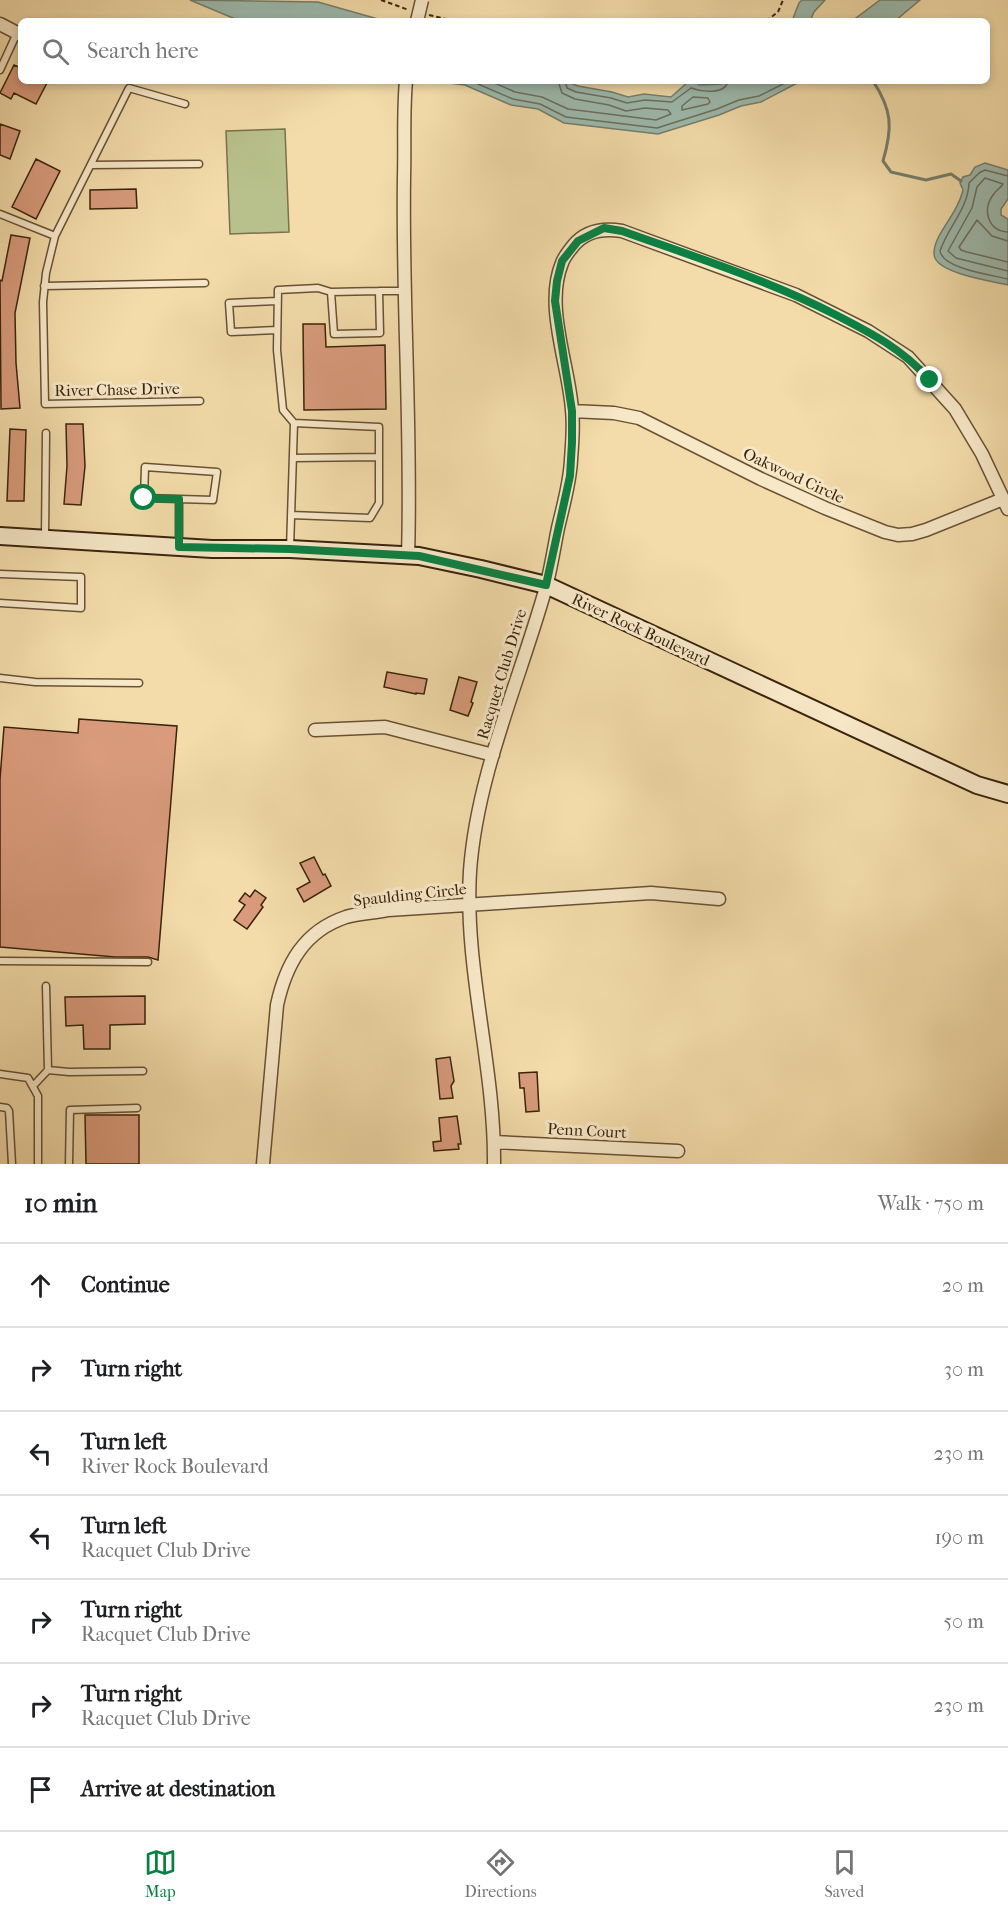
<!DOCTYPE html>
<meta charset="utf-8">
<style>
:root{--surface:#fff;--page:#f2f2f2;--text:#202124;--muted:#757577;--line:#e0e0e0;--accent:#0b8043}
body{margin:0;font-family:"IM FELL French Canon",serif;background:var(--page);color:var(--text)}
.stop{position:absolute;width:18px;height:18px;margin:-14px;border:4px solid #0b8043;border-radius:50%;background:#fff}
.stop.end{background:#0b8043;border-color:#fff;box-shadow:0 2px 6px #0008}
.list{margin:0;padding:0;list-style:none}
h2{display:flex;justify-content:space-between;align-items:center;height:78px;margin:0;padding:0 24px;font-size:26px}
h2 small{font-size:20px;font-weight:400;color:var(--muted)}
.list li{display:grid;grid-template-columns:39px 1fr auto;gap:18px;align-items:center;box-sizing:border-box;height:84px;padding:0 24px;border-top:2px solid var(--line)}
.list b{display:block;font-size:22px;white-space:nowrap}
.list p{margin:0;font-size:20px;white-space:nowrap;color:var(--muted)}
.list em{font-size:20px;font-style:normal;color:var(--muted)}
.icon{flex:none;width:33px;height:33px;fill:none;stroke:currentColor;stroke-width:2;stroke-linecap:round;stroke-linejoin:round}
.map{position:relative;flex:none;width:1008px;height:1164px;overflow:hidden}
.search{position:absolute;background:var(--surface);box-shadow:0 3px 9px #0003;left:18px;right:18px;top:18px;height:66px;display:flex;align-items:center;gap:15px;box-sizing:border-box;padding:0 21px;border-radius:9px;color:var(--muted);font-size:22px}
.sheet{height:666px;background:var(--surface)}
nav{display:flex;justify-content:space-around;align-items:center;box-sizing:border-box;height:84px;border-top:2px solid var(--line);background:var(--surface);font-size:16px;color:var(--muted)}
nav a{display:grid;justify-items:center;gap:3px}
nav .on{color:var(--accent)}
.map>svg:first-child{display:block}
</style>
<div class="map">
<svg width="1008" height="1164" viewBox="0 0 1008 1164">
<rect width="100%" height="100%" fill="#f3dcaa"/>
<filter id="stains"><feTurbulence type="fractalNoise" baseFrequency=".00333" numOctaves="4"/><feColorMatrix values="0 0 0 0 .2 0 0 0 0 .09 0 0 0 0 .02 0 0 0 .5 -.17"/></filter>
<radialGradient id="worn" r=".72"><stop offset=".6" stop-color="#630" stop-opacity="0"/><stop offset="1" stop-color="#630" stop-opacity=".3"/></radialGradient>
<path fill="#b8c18b" stroke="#79724c" stroke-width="1.5" d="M285,129l4,103 -59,2 -4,-103z"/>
<path fill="#9cbaae" stroke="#757e6d" stroke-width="1.5" d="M190,0l128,2 67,19h-145z
M802,0h23l-11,12 -4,9h-18l7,-18z
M880,0h40l-25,21h-43z
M434,81h131l13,5 34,6 16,5 16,-3 27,3 18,-16h5l5,4 22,-1 3,-3h77l-40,21 -20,4 -22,9 -61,19 -94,-11 -26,-14 -27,-4 -46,-20z
M985,163l23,7v29l-7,10v6l7,4v66c-17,-4 -66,-11 -73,-27 -3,-7 1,-16 4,-22 9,-16 20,-29 24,-46l-3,-7 3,-6 7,-2 5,-8z"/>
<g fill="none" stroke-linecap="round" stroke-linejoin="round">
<path stroke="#6b6e5d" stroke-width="1.5" d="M471,81l42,18 27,5 26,13 91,11 60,-19 22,-9 20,-4 30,-15
M490,81l25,11 27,5 26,12 88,11 15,-6 -3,-4 -23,-2 -19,3 -17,-6 -34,-6 -13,-6 -4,-12
M565,81l2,7 9,4 35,6 16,5 18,-3 27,2 19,-14c11,4 34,7 37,-7
M693,97l15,1 2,4 -2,2 -26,6v-4z
M1008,176l-23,-6 -6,3 -10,10c-1,26 -21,44 -29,68 3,18 52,24 68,28
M1008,232c-20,-1 -26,-22 -15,-37 3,-5 7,-6 10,-11l-18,-6 -8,9 -5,21 -24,43 8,7 52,13
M1008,241l-16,-5 -15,-16 -18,27 2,3 6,2 41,10"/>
<path stroke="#757e6d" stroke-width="3" d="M873,81c19,29 20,46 10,80l8,11 35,8 25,-6 10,7"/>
</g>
<path fill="#d99b7c" stroke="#3a230c" stroke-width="1.5" d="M14,65l7,3v13h27l-12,23 -22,-11 -3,6 -11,-6z
M0,124l20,7 -10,28 -10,-4z
M36,159l24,12 -24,48 -24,-12z
M136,189l1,19 -47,1v-19z
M11,235l19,3 -15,75 1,50 4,45 -19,1 -1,-129 2,1z
M303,324h22l1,23 59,-2 1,64 -82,1z
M66,424h17l2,42 -4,39 -17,-1 3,-38z
M10,429l16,1 -2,71h-17z
M387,672l40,7 -3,15 -8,-1v1l-32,-7z
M459,677l18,5 -6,20 2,1 -5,13 -18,-6z
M79,719l98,7 -19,234 -10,-3h-33l-115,-10v-168l4,-52 74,6z
M314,857l9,18 2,-1 6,12 -27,16 -7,-13 13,-7 -10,-19z
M255,890l11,8 -5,7 2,2 -16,22 -13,-9 11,-15 -6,-4 6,-8 5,4z
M145,996v28l-35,1v24h-26l-1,-24 -17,1 -1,-29z
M450,1057l4,24 -3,5 2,12 -13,1 -4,-40z
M537,1072l2,39 -13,1 -2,-24h-4l-1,-15z
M85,1115h54v49h-53z
M457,1116l4,28h-3l1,5 -25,2 -1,-9 8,-1 -2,-23z"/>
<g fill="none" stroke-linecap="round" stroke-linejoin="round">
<defs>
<path id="lane" d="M0,70l17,-37
M91,165l108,-1
M0,214l55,22 74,-148 56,16
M55,236l-9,37 -3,29 2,102 155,-3
M44,286l161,-3
M331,292l48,-1
M277,330l-46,2 -2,-29 48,-2
M294,423l-11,-13 -6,-60 1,-60 40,-2 13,4 3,42 46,-1 -1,-42h26
M293,458l86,-1
M45,538l1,-105
M179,546v-47l-35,-1 1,-31 72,5 -4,28 -34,-1
M290,549l4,-126 85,4v76l-9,15 -79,-3
M0,574l81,3v31l-81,-5
M0,678l35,4 104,1
M0,961l148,1
M46,986l2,84
M0,1074l28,4 10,18v68
M33,1086l15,-16 21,2 74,-1
M0,1107l7,1 2,3 3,53
M69,1164l1,-54 67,-2"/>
<path id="street" d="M0,24l21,11
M406,81c-3,32 -1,64 -2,96 -2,126 8,252 4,379
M572,411l42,2 25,5 122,61 64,29 60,24 13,3 14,-1 14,-4 77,-31
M315,730l70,-3 108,28
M494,1142l184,9
M263,1164l14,-159c9,-41 27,-74 69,-88 13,-4 29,-4 42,-7l263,-17 68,6
M494,1164c1,-98 -30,-195 -24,-293 7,-97 50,-191 76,-284 5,-19 8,-39 12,-59 5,-22 12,-45 13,-68 1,-16 3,-34 1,-50 -3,-45 -28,-104 -10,-147 2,-6 7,-12 11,-17 13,-16 31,-18 49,-15l174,64 72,36 40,26 47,52 27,45 26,55"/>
<path id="secondary" d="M0,536l212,13h78l129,7 62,13 65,16 431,200 31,9"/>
</defs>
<use href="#lane" stroke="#685134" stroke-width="9"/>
<use href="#street" stroke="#685134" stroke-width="15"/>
<use href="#secondary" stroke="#3a230c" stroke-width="20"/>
<path stroke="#3a230c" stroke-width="2" stroke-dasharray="4.5 3" stroke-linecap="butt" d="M381,0l28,10
M429,15l25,6
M766,21l12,-9 5,-12"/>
<use href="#lane" stroke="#f7e8c8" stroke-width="6"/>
<use href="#street" stroke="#f7e8c8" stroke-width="12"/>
<use href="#secondary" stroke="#f7e8c8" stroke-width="16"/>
<defs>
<path id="street-bridge" d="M417,21l5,-21"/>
</defs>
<use href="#street-bridge" stroke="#685134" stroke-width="15" stroke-linecap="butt"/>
<use href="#street-bridge" stroke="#f7e8c8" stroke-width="12"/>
</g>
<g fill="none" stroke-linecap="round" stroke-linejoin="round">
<path stroke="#0b8043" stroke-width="8" d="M144,498l35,1v48l111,2 129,7 127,29 24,-109 2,-34v-31l-17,-110 2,-20 5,-20 16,-20 26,-13 18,3c73,26 146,49 214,84 37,19 66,34 94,65"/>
</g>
<g text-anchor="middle" stroke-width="6" stroke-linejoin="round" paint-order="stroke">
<g font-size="16" fill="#3a230c" stroke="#f7e8c8">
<text transform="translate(117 389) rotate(-1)" y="6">River Chase Drive</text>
<text transform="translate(794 475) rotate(25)" y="6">Oakwood Circle</text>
<text transform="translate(641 629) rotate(25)" y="6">River Rock Boulevard</text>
<text transform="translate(501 674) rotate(-73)" y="6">Racquet Club Drive</text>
<text transform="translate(410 894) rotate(-6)" y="6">Spaulding Circle</text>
<text transform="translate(587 1130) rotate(3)" y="6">Penn Court</text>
</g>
</g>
<rect width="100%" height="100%" filter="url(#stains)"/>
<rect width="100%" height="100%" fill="url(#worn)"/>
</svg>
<div class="stop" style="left:144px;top:498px"></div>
<div class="stop end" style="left:930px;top:380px"></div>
<div class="search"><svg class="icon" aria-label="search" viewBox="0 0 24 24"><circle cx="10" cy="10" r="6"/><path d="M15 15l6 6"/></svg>Search here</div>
</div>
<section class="sheet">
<h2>10 min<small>Walk · 750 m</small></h2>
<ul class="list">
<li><svg class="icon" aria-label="ahead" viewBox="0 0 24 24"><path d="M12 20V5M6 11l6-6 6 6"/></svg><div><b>Continue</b></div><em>20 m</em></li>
<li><svg class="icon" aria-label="right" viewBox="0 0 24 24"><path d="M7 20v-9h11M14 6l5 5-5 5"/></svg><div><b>Turn right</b></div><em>30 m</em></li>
<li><svg class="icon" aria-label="left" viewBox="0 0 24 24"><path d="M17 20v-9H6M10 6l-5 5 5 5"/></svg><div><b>Turn left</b><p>River Rock Boulevard</p></div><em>230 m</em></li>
<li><svg class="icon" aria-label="left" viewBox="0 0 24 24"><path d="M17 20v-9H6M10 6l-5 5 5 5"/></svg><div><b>Turn left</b><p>Racquet Club Drive</p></div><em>190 m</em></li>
<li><svg class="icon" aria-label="right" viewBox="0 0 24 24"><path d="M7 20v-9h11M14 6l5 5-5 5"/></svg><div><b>Turn right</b><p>Racquet Club Drive</p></div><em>50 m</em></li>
<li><svg class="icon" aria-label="right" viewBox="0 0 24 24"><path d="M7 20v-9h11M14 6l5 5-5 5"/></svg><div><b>Turn right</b><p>Racquet Club Drive</p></div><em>230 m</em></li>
<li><svg class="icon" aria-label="arrive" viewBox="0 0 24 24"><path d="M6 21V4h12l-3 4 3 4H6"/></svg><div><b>Arrive at destination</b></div></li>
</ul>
</section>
<nav>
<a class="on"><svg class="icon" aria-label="map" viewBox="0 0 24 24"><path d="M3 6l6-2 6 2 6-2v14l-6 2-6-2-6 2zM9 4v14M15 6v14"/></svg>Map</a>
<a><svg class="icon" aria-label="directions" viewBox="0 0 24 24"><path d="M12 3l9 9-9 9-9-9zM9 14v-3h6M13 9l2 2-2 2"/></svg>Directions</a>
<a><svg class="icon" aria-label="saved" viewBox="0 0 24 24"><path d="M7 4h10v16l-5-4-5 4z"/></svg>Saved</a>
</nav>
